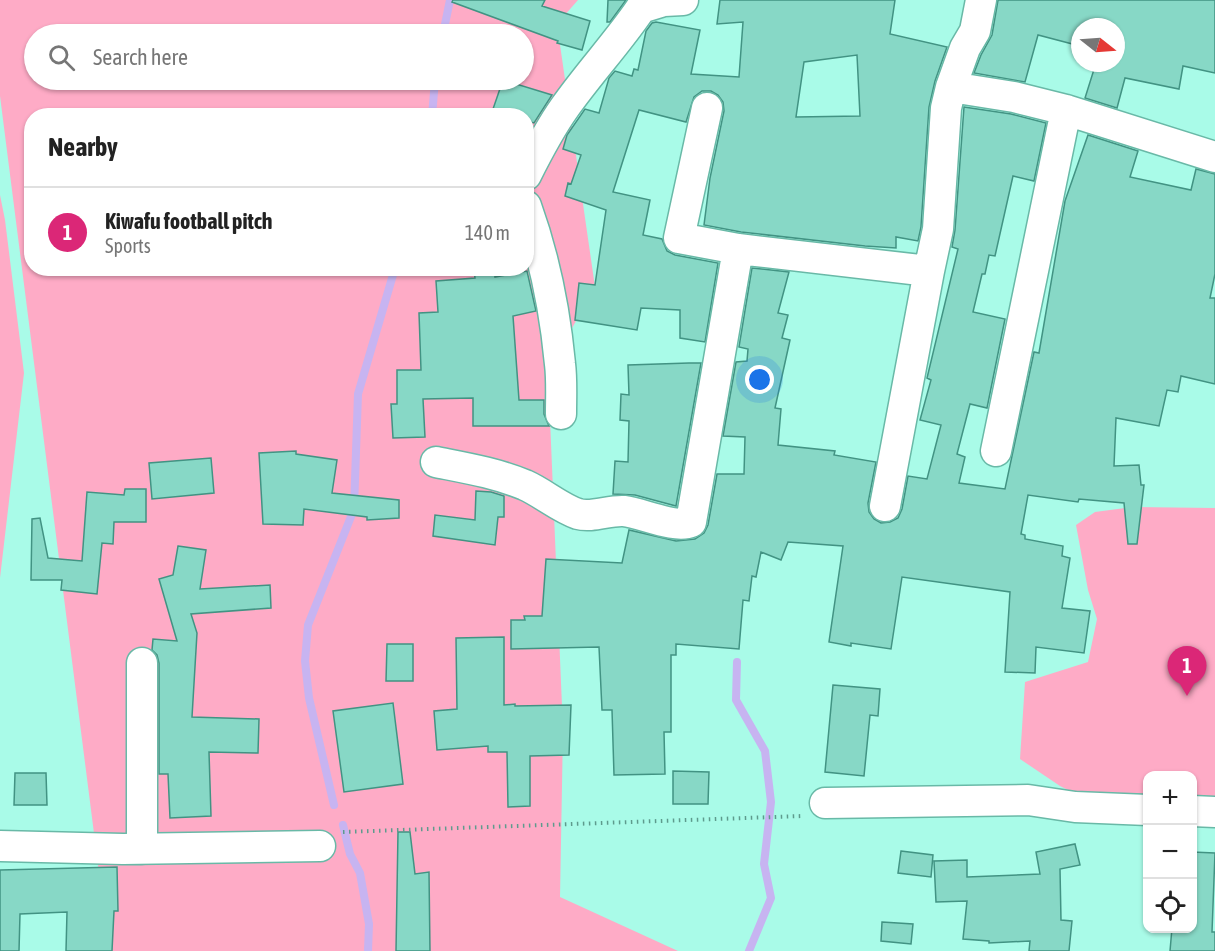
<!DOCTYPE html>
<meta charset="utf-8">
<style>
:root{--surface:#fff;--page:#f6f6f6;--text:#222;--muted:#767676;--line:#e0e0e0;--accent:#db2777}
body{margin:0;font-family:"Asap Condensed",sans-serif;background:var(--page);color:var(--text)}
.controls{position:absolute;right:18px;bottom:18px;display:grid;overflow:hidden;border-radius:12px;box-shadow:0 2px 4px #0004}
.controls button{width:54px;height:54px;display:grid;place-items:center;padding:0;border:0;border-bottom:2px solid var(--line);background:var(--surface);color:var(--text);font:30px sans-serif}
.compass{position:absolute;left:1071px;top:18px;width:54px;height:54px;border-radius:50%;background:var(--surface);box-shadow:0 2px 4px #0004;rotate:107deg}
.you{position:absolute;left:760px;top:380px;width:21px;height:21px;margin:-15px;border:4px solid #fff;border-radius:50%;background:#1a73e8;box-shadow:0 0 0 9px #1a73e833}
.badge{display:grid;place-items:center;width:39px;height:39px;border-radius:50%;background:var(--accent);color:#fff;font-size:20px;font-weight:700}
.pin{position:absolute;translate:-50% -50px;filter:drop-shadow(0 2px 3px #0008)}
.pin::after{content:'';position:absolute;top:32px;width:21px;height:18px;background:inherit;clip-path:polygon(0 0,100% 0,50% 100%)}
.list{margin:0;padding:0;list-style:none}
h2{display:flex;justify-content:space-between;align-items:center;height:78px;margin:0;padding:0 24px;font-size:26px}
h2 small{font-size:20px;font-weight:400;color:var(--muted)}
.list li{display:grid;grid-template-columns:39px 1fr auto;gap:18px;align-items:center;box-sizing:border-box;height:90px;padding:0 24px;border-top:2px solid var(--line)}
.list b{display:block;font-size:22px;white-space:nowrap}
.list p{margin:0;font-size:20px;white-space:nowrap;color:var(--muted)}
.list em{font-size:20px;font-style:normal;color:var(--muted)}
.icon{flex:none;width:33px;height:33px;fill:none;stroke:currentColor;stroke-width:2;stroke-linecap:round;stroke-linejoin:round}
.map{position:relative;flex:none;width:1215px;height:951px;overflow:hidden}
.search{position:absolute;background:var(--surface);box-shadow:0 2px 4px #0004;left:24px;top:24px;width:510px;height:66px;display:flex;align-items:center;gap:15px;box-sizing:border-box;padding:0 21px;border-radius:33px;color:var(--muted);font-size:22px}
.panel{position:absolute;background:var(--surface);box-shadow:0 2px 4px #0004;left:24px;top:108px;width:510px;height:168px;border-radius:24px}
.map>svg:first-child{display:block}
</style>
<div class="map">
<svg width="1215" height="951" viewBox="0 0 1215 951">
<rect width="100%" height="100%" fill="#a9fbe8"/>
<path fill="#feabc6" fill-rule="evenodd" d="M0,0h578l-21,24 38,263 -47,84 15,359 -3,167 118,54h-569l-109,-855zM34,34h490v46h-490zM32,116h494v152h-494z
M0,195l5,25 19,153 -24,205z
M1133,507l82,1v297l-22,1 -1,-30h-44l-1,31 -43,1 -44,-22 -40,-27 5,-77 63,-20 9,-43 -9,-29 -12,-65 19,-13z"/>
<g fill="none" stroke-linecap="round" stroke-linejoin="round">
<path stroke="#c7b4f1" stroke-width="8" d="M443,34l7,-34
M432,116l3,-36
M737,662l-1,38 29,51 6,51 -7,62 7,34 -22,53
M334,805l-25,-107 -4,-37 3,-36 46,-116 4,-115 37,-126
M343,825l7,29 10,19 9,51 -1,27"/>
</g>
<path fill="#87d8c6" stroke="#429383" stroke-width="1.5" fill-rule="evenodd" d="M453,0h92l-3,6 48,15 -8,29 -25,-7 1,-2 -106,-39z
M608,0h18l-16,22h-3z
M720,0h175l-5,34 57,13 -12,34 -6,26 -8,120 -3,14 -22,-4v11l-31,-2 -124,-14 -37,-7 6,-47 14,-67 -1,-9 -5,-7 -7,-4h-9l-8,6 -8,25 -47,-12 -26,82 37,8 -7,35 19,4 5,12 8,4 43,8 -13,79 -25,-4v-28l-39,-2 -4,22 -62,-10 4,-37 16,2 11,-75 -41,-14 3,-13 3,1 10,-29 -18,-6 4,-14 18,-26 14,4 10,-35 6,-7 17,5 2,-7 4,1 8,-39 6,-8 4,-1 44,8 -9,44 48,3 4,-55 -26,2zM857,55l3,61 -64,1 8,-55z
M998,0h217v73l-32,-7 -4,23 -54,-11 -8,30 -32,-10 11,-35h20v-36h-36v19l-42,-11 -13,47 -51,-9 7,-18 11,-20z
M503,80l49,15 -18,28 -8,-2v-5h-15l-18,-7z
M964,107l47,7 35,9 -12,58 -21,-5 -18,80 -6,-1 -4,19h-3l-9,38 32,7 -18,89 -17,-4 -13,50 8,3 -6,26 46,6 29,-137 5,1 26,-152 23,-66 50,16 -8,26 61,13 5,-21 19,5v100l-5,24h5v86l-34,-8 -3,16 -11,-2 -8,36 -43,-8 -2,48 25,-1 2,20h3l-7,59h-9l-4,-41 -45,-4 -1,3 -50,-7 -7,39 4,1v4l38,7 -1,10 8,2 -8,50 28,3 -6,42 -48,-6 -1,26 -30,-1 5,-80 -108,-15 -11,72 -40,-6v3l-22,-4 14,-96 -55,-4 -7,18 -20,-8 -5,25 -4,-1 -3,25 -6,-1 -4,49 -63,-5v11h-5v77h-7l1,42 -51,1 -2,-65h-10l-3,-63 -88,2v-29h14l-1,-4h18l4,-57 76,4 7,-33 47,11 19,-2 9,-6 4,-8 9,-51h27l1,-37 -22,-1 13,-74 11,-1 1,-12 -9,-2 13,-79 37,4 -11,41 10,2 -6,23 8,2 -15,68 6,1 -3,36 57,6 -1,4 42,7 -8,41 1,9 5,7 7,4 9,-1 8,-4 4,-9 6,-33 19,3 14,-54 -21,-5 11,-40 -4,-2 31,-129 -6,-2 3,-17z
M474,268h20l1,9 32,-6 9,40 -23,5 6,84h25v14l5,12h-76v-28l-50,1 2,38 -32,1 -2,-34h6v-34h24l-2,-57 19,-1 -2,-31 39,-3z
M689,363h12l-25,143 -41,-11 -22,-1 2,-33 13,1 1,-41 -9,-1 1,-26 8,1 -1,-30z
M296,451v3l41,6 -5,33 67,7v18l-32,2v-3l-63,-8 -1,16 -40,-1 -4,-71z
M211,458l3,35 -62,6 -3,-36z
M125,489h21v33h-32l-1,22 -11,-1 -5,51 -36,-4 1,-10h-31l1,-61 8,-1 8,40 34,3 5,-69 37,3z
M476,491l15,1 13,4v21h-6l-3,28 -62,-9 2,-21 40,5z
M178,546l28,4 -6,39 70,-4 1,23 -80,6 6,19 -5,84 67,2 -1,34 -49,-1 2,64 -41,2 -2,-44h-9v-111l-2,-8 -5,-5 1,-11 24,2 -18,-62 14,-4z
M504,637v68l11,-1v2l56,-1 -2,50 -39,1v50l-22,1 -1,-55h-19v-6l-51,4 -3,-39 23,-2 -1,-71z
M387,644h26v37h-27z
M833,685l47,4 -2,27 -8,-1 -6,61 -39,-4z
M393,703l10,81 -59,8 -11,-81z
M673,771l36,1 -1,32h-35z
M15,773h31l1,32h-33z
M398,832h12l5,42 14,-2 1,79h-34z
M1075,844l5,21 -20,4 1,51 11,1 -3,30h-40l1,-10 -41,2v-2l-26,-2 4,-38 -31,1 -2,-41 33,-1v17l73,-3 -4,-22z
M901,851l32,4 -2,22 -33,-4z
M1192,852l23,1 -3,79h3v19h-45l2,-23h20z
M117,867l1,44h-4l-2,40h-46l1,-39 -47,2 -1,37h-19v-81z
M882,922l31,2 -2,20 -30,-3z"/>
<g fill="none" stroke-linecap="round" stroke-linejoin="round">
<defs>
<path id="minor" d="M951,87l14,-39 10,-17 6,-31
M707,108l-28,130 59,11 191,22 9,-42 8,-121 5,-21 63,10 52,13 149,47
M526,175c12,-24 24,-47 39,-68 24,-34 53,-65 76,-99l23,-7 19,-1
M526,206c18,50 29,105 34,158 2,16 1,34 1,50
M996,451l70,-341
M436,462c30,6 60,11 89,23 18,8 35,23 53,29 14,4 31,-4 46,-3 18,2 51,18 67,11l47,-273
M885,506l44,-235
M142,663v186
M825,803l203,-3 47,7 73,3
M1192,811l23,1
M0,846l123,3 197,-3"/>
</defs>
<use href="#minor" stroke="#69b9a7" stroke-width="33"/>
<path stroke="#5e9b8d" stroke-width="4" stroke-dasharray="1.5 4.5" stroke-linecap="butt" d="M343,832l460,-16"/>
<use href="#minor" stroke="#fff" stroke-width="30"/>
</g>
</svg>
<div class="controls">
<button>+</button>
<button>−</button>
<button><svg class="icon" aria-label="locate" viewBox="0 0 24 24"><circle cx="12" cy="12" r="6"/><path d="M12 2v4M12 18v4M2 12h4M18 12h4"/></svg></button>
</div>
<svg class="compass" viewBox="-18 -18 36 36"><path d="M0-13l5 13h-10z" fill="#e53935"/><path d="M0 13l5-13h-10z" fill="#767676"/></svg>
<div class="you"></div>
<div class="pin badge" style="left:1187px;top:696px">1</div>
<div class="search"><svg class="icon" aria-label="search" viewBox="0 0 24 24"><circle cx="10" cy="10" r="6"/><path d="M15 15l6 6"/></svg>Search here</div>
<section class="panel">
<h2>Nearby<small></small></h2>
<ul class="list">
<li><span class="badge">1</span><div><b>Kiwafu football pitch</b><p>Sports</p></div><em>140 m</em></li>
</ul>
</section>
</div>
